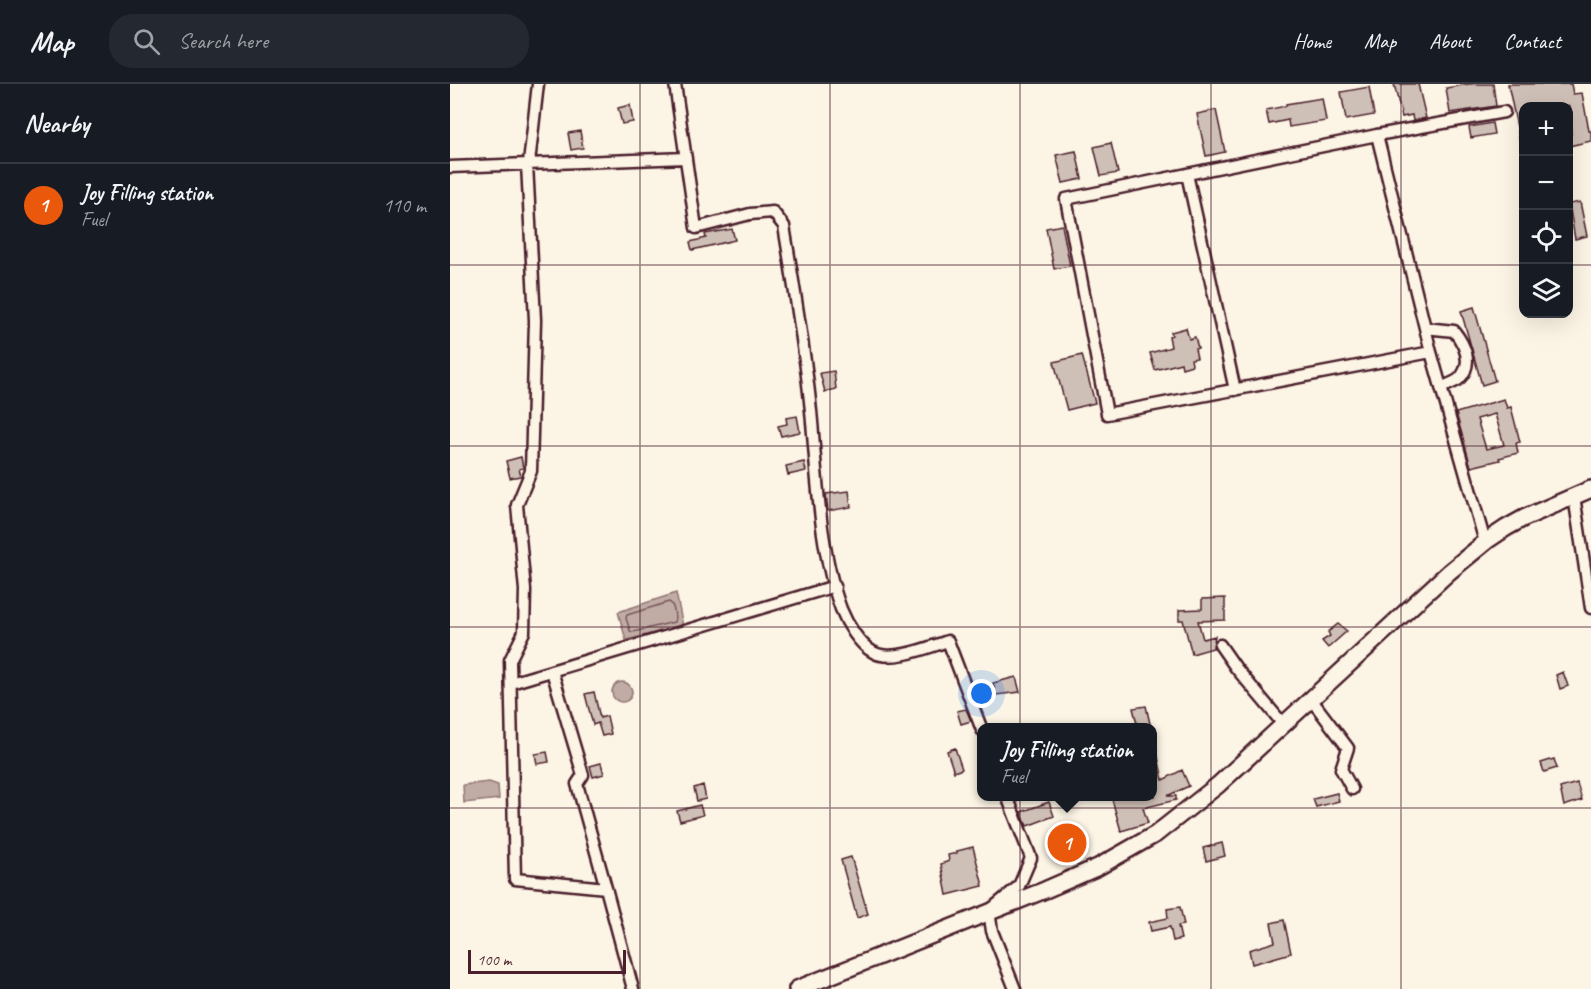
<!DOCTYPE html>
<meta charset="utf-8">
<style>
:root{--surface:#171b24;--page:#242831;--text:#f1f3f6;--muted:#9ea1a6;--line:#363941;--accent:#ea580c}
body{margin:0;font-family:Caveat,sans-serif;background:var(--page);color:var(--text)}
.controls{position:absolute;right:18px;top:18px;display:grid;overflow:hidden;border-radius:12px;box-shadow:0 6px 24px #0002}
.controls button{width:54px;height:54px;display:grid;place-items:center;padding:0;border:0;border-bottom:2px solid var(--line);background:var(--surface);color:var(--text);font:30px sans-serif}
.scale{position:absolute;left:18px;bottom:15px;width:158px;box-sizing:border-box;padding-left:6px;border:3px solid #4a1f2b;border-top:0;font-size:16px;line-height:21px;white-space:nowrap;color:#4a1f2b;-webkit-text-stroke:4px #fcf5e5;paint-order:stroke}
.you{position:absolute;left:532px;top:610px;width:21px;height:21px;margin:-15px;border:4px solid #fff;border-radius:50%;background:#1a73e8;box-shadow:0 0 0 9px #1a73e833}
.badge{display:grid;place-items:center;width:39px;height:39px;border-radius:50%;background:var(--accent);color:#fff;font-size:20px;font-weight:700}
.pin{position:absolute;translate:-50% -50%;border:3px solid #fff;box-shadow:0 2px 6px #0006}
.popup{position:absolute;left:527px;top:639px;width:180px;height:78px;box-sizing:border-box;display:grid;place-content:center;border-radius:12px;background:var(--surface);filter:drop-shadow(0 2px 4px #0005);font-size:20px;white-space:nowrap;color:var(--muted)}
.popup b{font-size:22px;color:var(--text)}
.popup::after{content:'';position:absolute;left:50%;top:100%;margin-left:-12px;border:12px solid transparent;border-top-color:var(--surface)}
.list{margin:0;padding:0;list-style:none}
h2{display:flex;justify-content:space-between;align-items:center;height:78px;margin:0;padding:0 24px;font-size:26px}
h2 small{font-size:20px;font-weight:400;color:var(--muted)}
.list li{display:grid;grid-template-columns:39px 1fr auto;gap:18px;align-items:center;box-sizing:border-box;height:84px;padding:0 24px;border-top:2px solid var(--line)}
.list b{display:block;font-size:22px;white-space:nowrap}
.list p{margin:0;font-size:20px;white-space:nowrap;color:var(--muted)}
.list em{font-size:20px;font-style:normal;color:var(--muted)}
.icon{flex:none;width:33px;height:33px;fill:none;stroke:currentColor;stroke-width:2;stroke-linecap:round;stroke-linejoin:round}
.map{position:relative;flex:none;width:1141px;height:905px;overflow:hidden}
header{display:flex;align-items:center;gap:36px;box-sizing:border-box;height:84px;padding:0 30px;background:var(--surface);border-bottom:2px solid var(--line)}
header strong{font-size:28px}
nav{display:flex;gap:33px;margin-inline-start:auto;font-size:21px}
.search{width:420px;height:54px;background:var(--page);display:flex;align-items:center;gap:15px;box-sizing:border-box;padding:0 21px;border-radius:24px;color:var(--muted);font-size:22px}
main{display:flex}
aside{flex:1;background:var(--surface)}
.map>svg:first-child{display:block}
</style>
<header>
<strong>Map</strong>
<div class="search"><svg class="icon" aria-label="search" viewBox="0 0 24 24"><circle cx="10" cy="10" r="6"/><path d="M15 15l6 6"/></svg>Search here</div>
<nav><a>Home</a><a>Map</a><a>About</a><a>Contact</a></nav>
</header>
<main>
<aside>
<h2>Nearby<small></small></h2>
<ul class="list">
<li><span class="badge">1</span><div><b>Joy Filling station</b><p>Fuel</p></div><em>110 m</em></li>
</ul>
</aside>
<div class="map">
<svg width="1141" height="905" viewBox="0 0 1141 905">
<rect width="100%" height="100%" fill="#fcf5e5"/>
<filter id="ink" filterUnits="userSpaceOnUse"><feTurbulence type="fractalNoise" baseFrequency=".0167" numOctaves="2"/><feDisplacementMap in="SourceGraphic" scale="12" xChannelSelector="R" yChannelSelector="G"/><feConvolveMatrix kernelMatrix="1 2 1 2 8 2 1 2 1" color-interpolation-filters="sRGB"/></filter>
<g filter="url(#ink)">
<path fill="#c0aca5" stroke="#917474" stroke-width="1.5" d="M226,509l7,33 -57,14 -8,-28z
M162 608a10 10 0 1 1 20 0a10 10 0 1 1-20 0Z
M39,698l9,3 1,14 -35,4 -1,-18z"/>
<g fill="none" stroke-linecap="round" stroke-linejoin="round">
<path stroke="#79575c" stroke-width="1.5" d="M219,518c5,2 7,15 5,20l-41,10 -3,-1 -4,-13 1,-3z"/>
</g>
<path fill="#cfc0b7" stroke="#4a1f2b" stroke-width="1.5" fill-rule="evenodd" d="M944,0h24l8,34 -13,3 -1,-6 -10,2z
M1019,0h24l3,22 -46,7 -4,-25z
M1058,0h63l2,10 9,-1 7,38h2v10l-22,5v-11l2,-1 -2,-28h-45v36h-4z
M919,3l5,28 -28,5 -5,-28z
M872,14l4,23 -37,6 -1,-7 -19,4 -3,-14 20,-4v-2z
M180,21l3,17 -11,2 -4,-16z
M766,26l9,42 -19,4 -9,-42z
M1042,39l2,11 -23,4 -2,-11z
M130,47l3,17 -12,2 -3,-17z
M661,59l7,30 -17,3 -7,-29z
M626,67l6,28 -19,4 -7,-28z
M1130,118l7,34 -12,3 -6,-35z
M612,141l8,41 -16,3 -8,-41z
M282,145l3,11 -43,10 -2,-8 16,-4 -1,-4z
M1024,223l21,74 -13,4 -21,-74z
M736,244l3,11 6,-2 3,11 -3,1 2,9 -6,1 1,6 -10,3 -1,-5 -26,7 -5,-17 21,-6 -2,-11 3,-1 -1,-3z
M632,271l13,48 -28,7 -13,-48z
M384,287l2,18 -11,3 -5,-19z
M1054,315l3,9 4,-1 9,35 -4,1 2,10 -19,5 1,2 -29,7 -15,-54zM1045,330l9,31 -18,4 -9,-30z
M347,332l3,16 -19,4 -3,-10 9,-2 -1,-6z
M71,373l2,11 -4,1 2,7 -11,2 -4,-17z
M354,378l2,9 -18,4 -2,-9z
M399,407l2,16 -23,4 -2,-17z
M775,514v22l-27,1 5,18 12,-3 -2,12 -21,6 -9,-34h-4v-10l23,-1v-10z
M888,540l9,7 -19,17 -6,-7 8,-5 -2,-4z
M1113,588l5,14 -8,3 -4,-14z
M566,593l4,15 -24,3 -3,-12z
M144,608l6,26 7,-2 4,18 -9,2 -4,-13 -5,2 -8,-31z
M696,622l5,22h-13l-5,-20z
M516,625l5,12 -10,3 -4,-13z
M505,664l7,21 -8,3 -7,-21z
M702,664h4l7,32 19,-10 7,16 -22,10h9v4l-33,8 5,15 -27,8 -10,-35h44l-3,-9z
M97,668l2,10 -12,2 -2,-10z
M1104,675l3,9 -13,4 -3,-9z
M151,679l3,11 -11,3 -3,-11z
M1127,699l5,17 -18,6 -4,-18z
M253,701l3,14 -9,2 -3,-13z
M887,709l2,8 -23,6 -3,-8z
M599,718l5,14 -27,10 -6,-14z
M250,721l3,10 -23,6 -3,-10z
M772,759l3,13 -19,5 -3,-13z
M523,763l10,39 -36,9 -6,-31 8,-3 -1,-6 9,-2v-2z
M401,773l17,57 -11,4 -16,-58z
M730,823l4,18 -6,1 3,13 -8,2 -3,-14 -19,4 -2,-9 19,-4 -1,-9z
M834,836l7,33 -39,11 -3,-14 26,-8 -4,-19z"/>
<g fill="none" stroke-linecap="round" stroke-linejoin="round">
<defs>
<path id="minor" d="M225,0l21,144 54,-14 23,-2 11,14c10,61 21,123 27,185 6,62 8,139 30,198 6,15 18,35 32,43 18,11 56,-5 75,-11l34,89
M927,51l127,-23
M79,79l9,-79
M77,80l8,156 -4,151 -14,34 8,85 -1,42 -14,28 5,219 91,9 -29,-104 6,-9 -31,-104
M0,83l236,-9
M737,90l48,216
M975,244l29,3c11,14 20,33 5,48 -5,4 -13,6 -18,9
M981,268l-324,62 -41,-215 311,-64 54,217 54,190
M1124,412l17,112
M770,561l16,23 47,56
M61,599l324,-97
M861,615l37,49 -7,21 11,20
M557,712l24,62 -12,28 -30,25 3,20 23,58
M156,804l27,101"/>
<path id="highway" d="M347,905l248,-99 53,-23 58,-33 62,-49 231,-213 39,-32 18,-12 18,-10 67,-29"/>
</defs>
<use href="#minor" stroke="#4a1f2b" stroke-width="15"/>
<use href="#highway" stroke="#4a1f2b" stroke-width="20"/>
<use href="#minor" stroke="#fcf5e5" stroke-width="10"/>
<use href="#highway" stroke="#fcf5e5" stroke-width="15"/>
</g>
</g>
<path fill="none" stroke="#4a1f2b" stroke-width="1.5" stroke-opacity="0.55" d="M190,0v905M380,0v905M570,0v905M761,0v905M951,0v905M0,181h1074M1118,181h23M0,362h1141M0,543h1141M0,724h1141"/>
</svg>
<div class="controls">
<button>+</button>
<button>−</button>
<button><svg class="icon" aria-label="locate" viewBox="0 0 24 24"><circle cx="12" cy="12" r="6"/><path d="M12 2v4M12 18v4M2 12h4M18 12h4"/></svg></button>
<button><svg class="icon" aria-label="layers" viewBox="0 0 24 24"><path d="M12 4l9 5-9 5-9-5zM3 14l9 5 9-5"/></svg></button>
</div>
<div class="scale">100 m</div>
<div class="you"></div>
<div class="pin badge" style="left:617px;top:759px">1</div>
<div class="popup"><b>Joy Filling station</b>Fuel</div>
</div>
</main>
